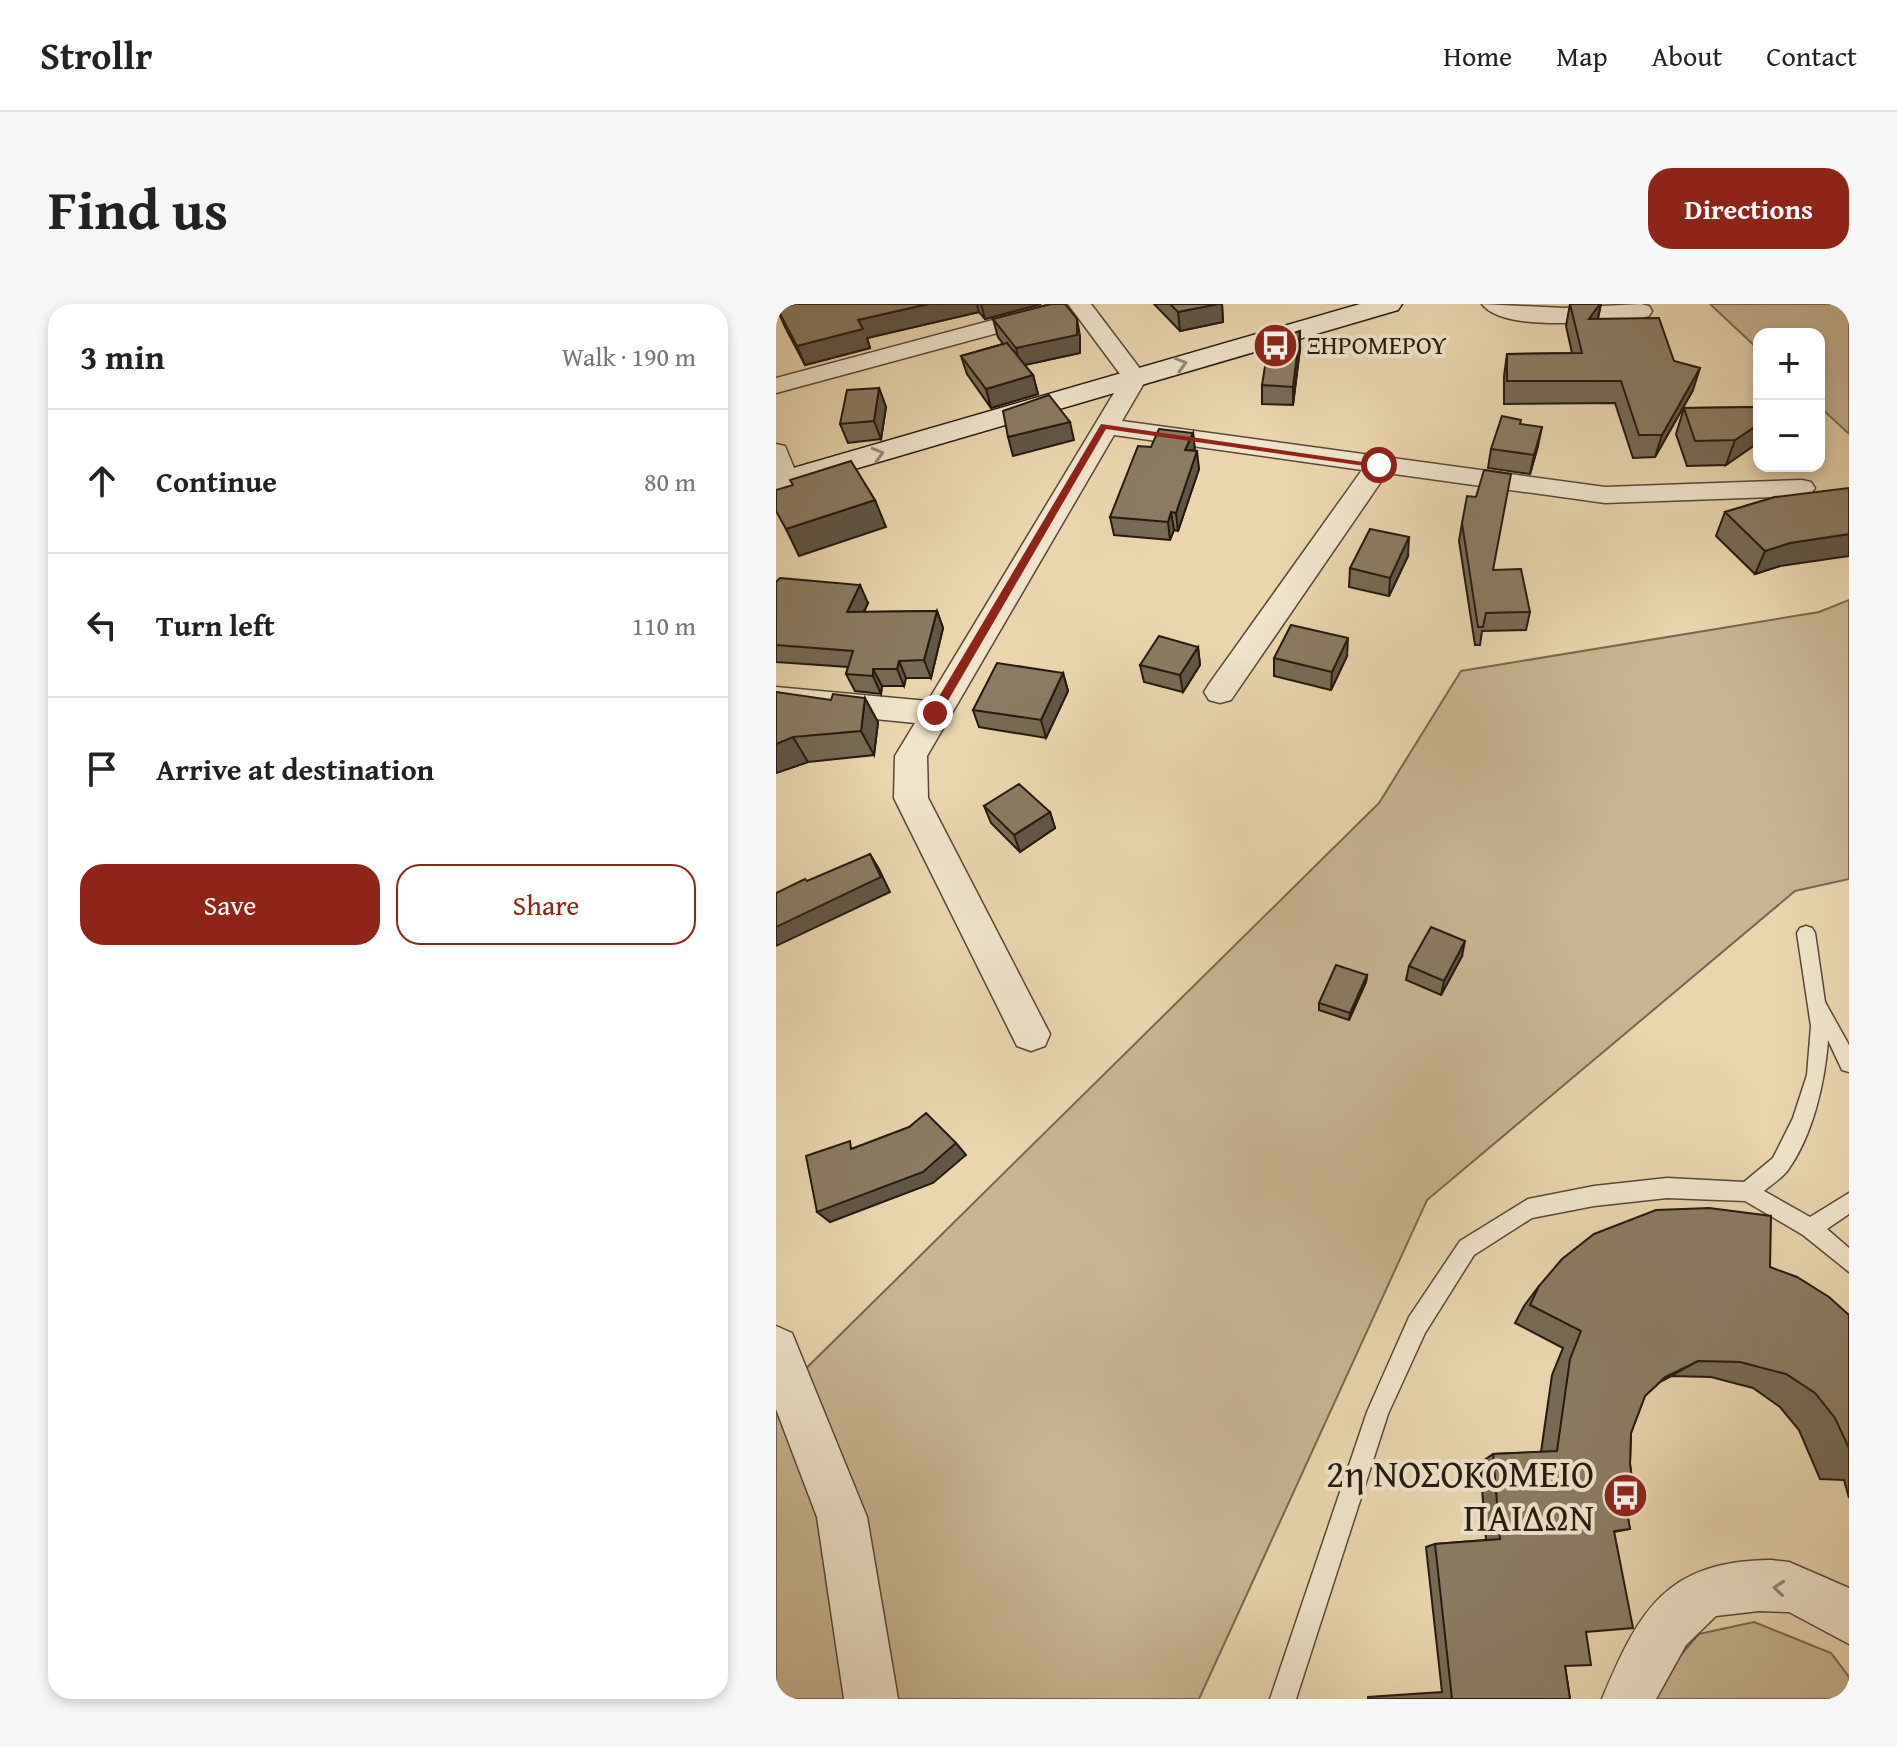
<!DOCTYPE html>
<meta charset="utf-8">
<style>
:root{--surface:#fff;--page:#f6f6f6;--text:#222;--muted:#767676;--line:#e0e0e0;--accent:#8f2418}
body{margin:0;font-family:"Gentium Book Plus",serif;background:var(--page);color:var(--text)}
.controls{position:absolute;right:24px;top:24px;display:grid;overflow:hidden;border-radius:16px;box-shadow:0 4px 12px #0003}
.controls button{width:72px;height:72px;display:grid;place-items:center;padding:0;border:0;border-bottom:2px solid var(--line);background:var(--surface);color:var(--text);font:40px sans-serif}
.stop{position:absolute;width:24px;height:24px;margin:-18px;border:6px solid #8f2418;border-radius:50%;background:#fff}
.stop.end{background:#8f2418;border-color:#fff;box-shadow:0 2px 8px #0008}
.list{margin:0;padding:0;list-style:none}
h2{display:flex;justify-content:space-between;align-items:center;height:104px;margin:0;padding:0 32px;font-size:34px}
h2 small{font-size:26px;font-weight:400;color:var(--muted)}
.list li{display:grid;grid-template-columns:52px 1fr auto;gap:24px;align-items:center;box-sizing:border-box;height:144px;padding:0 32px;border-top:2px solid var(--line)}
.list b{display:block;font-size:30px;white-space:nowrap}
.list em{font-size:26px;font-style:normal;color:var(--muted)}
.actions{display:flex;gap:16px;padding:24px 32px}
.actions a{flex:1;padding:18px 0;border:2px solid var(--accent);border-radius:24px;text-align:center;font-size:28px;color:var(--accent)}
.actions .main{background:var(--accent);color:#fff}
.icon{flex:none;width:44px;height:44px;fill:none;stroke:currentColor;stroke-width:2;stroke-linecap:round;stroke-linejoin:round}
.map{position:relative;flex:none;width:1073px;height:1395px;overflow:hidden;border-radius:24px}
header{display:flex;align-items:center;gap:48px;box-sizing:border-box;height:112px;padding:0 40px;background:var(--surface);border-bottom:2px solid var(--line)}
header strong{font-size:38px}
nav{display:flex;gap:44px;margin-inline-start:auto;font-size:28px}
.intro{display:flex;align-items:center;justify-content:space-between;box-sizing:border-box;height:192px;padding:0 48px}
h1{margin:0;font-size:56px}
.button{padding:20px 36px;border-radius:24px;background:var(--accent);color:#fff;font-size:28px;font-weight:700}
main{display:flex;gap:48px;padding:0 48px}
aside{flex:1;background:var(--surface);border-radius:24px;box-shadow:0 4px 12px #0003}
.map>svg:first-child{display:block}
</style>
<header>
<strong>Strollr</strong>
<nav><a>Home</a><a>Map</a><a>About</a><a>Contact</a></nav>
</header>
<div class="intro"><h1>Find us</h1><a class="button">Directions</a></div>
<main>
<aside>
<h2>3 min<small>Walk · 190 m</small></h2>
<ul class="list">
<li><svg class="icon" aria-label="ahead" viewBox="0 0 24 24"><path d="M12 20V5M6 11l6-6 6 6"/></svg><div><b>Continue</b></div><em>80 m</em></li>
<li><svg class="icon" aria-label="left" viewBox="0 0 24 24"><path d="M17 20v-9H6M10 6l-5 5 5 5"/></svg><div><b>Turn left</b></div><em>110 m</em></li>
<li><svg class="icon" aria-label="arrive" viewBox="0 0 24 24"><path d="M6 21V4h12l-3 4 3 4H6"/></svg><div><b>Arrive at destination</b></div></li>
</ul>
<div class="actions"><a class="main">Save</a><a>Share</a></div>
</aside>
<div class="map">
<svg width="1073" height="1395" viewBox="0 0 1073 1395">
<rect width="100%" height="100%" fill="#ead5ad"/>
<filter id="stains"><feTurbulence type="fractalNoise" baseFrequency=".0025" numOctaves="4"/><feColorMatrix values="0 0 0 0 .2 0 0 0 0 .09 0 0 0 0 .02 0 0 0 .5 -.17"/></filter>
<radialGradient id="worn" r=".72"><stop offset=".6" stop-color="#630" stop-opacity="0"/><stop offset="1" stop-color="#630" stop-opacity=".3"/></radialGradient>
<path fill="#c9b592" stroke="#786750" stroke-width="2" d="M934,0h139v130l-30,-28v-72h-60v16z
M1073,296v279l-54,12 -368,309 -228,499h-423v-301l603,-595 82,-132 358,-59z
M978,1318l77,31 18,24v22h-197l13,-26 34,-39z"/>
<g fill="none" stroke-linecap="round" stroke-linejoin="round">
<defs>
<path id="lane" d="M1030,622l6,2 3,5 10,69 24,43v27l-7,-2 -14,-30c-3,42 -15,95 -40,130 -6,8 -17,15 -24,21l46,26 39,-24v21l-22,15 22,19v24l-46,-37 -58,-34 -78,-3 -73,8 -62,12 -58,37 -49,78 -37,81 -92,285h-26l97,-287 42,-95 51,-76 68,-42 66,-13 73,-8 77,4 29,-24 20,-40 14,-43 4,-49 -14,-93 3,-5z"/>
<path id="street" d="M292,0h23l56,74 -25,43 483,66 197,-7 9,2 4,6 -4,6 -9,2 -197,7 -218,-30 -156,227 -11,3 -11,-3 -5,-8 5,-8 153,-214 -248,-35 -187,321 1,42 122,236 -5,12 -14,5 -14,-5 -123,-248 1,-42 20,-33 -139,-14v-22l152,14 195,-323z
M706,0l82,4 77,-4 8,2 3,5 -3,5 -8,2c-34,2 -137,16 -159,-14z
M269,2l8,2 4,5 -4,5 -277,75v-15z
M0,140l9,2 14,34 -4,6 -9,2 -10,-3z
M0,1022l16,7 75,184 31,182h-54l-27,-182 -41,-108z
M995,1256l18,2 60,26v56l-60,-32 -30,-1 -43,5 -30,29 -30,54h-54c37,-89 64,-138 169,-139z"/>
<path id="secondary" d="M584,0h42l-4,6 -622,182v-19z"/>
</defs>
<use href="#lane" stroke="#574836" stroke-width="3"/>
<use href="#street" stroke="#574836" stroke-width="3"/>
<use href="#secondary" stroke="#26190f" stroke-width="3"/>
<use href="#lane" fill="#f1e4ca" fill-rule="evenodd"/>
<use href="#street" fill="#f1e4ca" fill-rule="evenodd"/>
<use href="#secondary" fill="#f1e4ca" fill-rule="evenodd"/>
</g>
<path fill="#786a53" stroke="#26190f" stroke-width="2" d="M0,0h16l-2,1 5,-1h246l-56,15 -6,-7 -112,26 3,10 -65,17 -20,-38 -6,-14 -3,2z
M378,0h68l1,18 -43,9z
M794,0h31l-3,15 76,42 19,29 -38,67 -22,1 -18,-55 -111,1v-28l3,-22 65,-1 -6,-27z
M217,15l87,17v17l-56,12 9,10 5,19 -47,14 -24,-34 -6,-18 42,-12 -5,-7z
M524,45l-7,56 -31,-1v-19z
M103,84l7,19 -5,32 -33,4 -8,-19z
M983,103v35l-33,23 -39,1 -11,-32 8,-26z
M744,120l18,22 -8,28 -42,-6 3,-19z
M417,129l2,18 4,18 -21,62 -4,-1 -4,10 -56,-5 -4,-18 41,-70z
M999,193l5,69 -25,8 -39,-38 9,-24z
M686,219l32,47 36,42 -4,18 -44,1 -2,14h-5l-16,-104z
M632,252l-19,40 -40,-9 1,-19z
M0,278l92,21 -4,9 73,-1 6,17 -12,50h-25l-2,8h-22l-1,8 -26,-3 -9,-17 2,-7 -72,-5z
M422,343l2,18 -17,27 -39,-10 -4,-17z
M571,352l-16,34 -57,-14v-18z
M287,369l5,18 -22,47 -67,-11 -6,-17z
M0,388l102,30 -4,33 -66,7 -32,11z
M208,502l66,6 5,16 -35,24 -29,-29z
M686,652l-21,39 -35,-15 3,-14z
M591,671l-1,7 -17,38 -30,-10v-7z
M994,963l79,48v183l-5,-18 -24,-1 -21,-49 -19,-23 -27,-19 -42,-11 -40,-1 -11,6 -15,14 -14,37 -1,31 4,31 -10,3 6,31 -16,3 -28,100 -21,34 5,33h-202v-2l74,-5 -16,-145 9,-3 51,-4 -6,-77 13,-9 48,-2 11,-77 11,-27 -48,-25 9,-17 15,-20z"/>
<path fill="#625644" stroke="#26190f" stroke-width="2" d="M0,0h16l-16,11z
M152,0h49l2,8 -112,26 3,10 -65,17 -8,-19 61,-26z
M205,0h60l-56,15z
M442,0h4l1,18 -43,9 -2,-19z
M824,0h1l-5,20 -7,-5z
M301,15l3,17v17l-60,13 -4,-18z
M524,27v18l-7,56v-18z
M924,64l-7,22 -38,67 7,-22z
M257,71l5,19 -47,14 -5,-19z
M103,84l7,19 -5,32 -7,-18z
M294,118l4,18 -61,16 -5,-19z
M983,120v18l-33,23 9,-25z
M766,123l-4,19 -8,28 4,-19z
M417,129l2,18 -10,-1z
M421,147l2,18 -21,62 -2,-18z
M99,196l11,27 -87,29 -13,-27z
M395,208l3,18 -4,10 -2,-18z
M1073,230v22l-69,10 -25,8 10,-23 25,-8z
M633,233l-1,19 -19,40 1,-18z
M84,281l8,18 -13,26 -8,-17z
M161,307l6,17 -12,50 -7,-18z
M572,334l-1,18 -16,34 1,-18z
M422,343l2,18 -17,27 -3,-17z
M123,357l7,17 -2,8 -7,-17z
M97,365l9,17 -1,8 -8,-18z
M287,369l5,18 -22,47 -5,-18z
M89,394l13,24 -4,33 -13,-24z
M17,433l15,25 -32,11v-29z
M274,508l5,16 -35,24 -6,-17z
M94,550l9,15 11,23 -114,54v-19z
M689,637l-3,15 -21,39 3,-14z
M591,671l-1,7 -17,38 1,-7z
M180,839l10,12 -33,28 -103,39 -13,-10z
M922,1057l-27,15 -31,15 25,-14z"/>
<path fill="#8c7b61" stroke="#26190f" stroke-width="2" d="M19,0h133l-70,16 5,9 -66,17 -20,-38z
M275,0h14l12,15v16l-61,13 -23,-29z
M394,0h48l-40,8z
M794,0h30l-11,15 70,-1 15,43 26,7 -38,67h-23l-18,-54h-114v-27l75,-1z
M524,27l-7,56 -31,-2 7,-44z
M231,39l26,32 -47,14 -25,-33z
M103,84l-5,33 -34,3 7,-34z
M273,91l21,27 -62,15 -5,-26z
M983,103v17l-24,16 -40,1 -11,-33z
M726,112l19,4 -1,4 22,3 -8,28 -43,-6z
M383,125l34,4 -8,17 12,1 -21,62 -5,-1 -3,10 -58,-5 28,-71 13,1z
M75,157l24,39 -89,29 -10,-18v-21l17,-5 -3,-5z
M708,166l27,4 -18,96 28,-1 9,43 -44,1 -3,14h-5l-16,-104 5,-27 9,1z
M1073,184v46l-59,9 -25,8 -40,-39 50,-15z
M594,225l39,8 -19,41 -40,-10z
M4,274l80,7 -13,27 90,-1 -13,49 -25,1 -2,8h-24v7l-27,-2 7,-23 -77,-6v-63z
M515,321l57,13 -16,34 -58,-14z
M383,332l39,11 -18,28 -40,-10z
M221,359l66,10 -22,47 -68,-10z
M0,388l55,8 2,-6 32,4 -4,33 -68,6 -17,7z
M243,480l31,28 -36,23 -30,-29z
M94,550l11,23 -105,50v-34l29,-14 2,2z
M655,623l34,14 -21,40 -35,-15z
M560,661l31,10 -17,38 -31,-10z
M150,809l30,30 -33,29 -106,40 -11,-56 44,-15 1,8 58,-22z
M933,904l62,8 -1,51 27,10 32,20 20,18v133l-14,-30 -20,-25 -29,-19 -46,-12 -42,-1 -33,16 -20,19 -14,37 -1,31 4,31 -10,1 6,33 -16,2 19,97 -47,4 5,33 -26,1 5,33h-118l-17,-155 65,-5 -7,-85 64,-3 13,-92 11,-28 -51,-26 9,-19 23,-27 32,-25 62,-24z"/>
<defs><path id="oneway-chevron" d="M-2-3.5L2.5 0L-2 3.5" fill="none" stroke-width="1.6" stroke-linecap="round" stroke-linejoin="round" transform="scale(2)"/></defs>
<g stroke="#968976">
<use href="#oneway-chevron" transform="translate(405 60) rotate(-16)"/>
<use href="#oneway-chevron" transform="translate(102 150) rotate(-16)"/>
<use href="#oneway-chevron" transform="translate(1003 1284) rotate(-175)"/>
</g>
<path fill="#8f2418" d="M325,120l283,41 -5,3 -273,-39 -167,287h-8v-6z"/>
<defs>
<symbol id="bus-disc" viewBox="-11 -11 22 22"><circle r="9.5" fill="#8f2418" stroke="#f1e4ca"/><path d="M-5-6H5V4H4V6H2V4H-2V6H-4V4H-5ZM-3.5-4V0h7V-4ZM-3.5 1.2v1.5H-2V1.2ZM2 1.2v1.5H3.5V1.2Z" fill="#fff"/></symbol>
</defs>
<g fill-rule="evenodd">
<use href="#bus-disc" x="474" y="16" width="51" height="51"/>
<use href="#bus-disc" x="824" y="1166" width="51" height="51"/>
</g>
<g text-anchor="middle" stroke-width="8" stroke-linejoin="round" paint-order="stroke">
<g font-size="26" fill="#26190f" stroke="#f1e4ca" text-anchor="start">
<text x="531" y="50">ΞΗΡΟΜΕΡΟΥ</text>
</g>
<g font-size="38" fill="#26190f" stroke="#f1e4ca" text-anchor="end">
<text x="818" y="1183">2η ΝΟΣΟΚΟΜΕΙΟ<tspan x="818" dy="44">ΠΑΙΔΩΝ</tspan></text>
</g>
</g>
<rect width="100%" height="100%" filter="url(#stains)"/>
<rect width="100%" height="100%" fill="url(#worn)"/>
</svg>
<div class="controls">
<button>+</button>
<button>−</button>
</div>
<div class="stop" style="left:603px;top:161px"></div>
<div class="stop end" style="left:159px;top:409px"></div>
</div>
</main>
